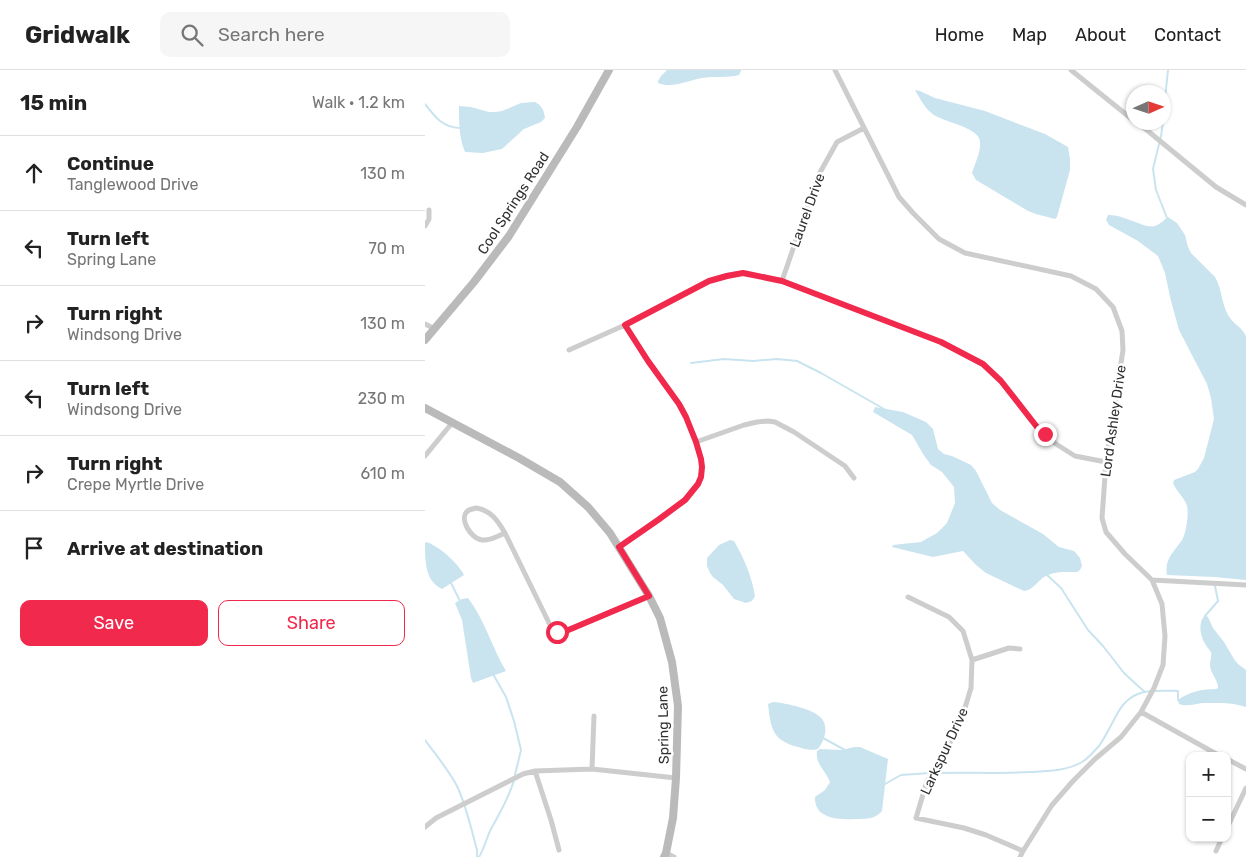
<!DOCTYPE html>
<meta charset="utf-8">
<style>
:root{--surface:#fff;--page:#f6f6f6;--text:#222;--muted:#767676;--line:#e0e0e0;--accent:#f1294d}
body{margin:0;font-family:Rubik,sans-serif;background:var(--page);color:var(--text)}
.controls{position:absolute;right:15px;bottom:15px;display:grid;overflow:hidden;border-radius:10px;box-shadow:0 1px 4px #0004}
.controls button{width:45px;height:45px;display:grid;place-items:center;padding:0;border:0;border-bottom:1px solid var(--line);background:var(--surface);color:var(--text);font:25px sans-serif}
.compass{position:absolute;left:701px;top:15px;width:45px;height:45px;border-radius:50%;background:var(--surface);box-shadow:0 1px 4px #0004;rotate:87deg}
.stop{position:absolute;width:15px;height:15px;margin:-11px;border:4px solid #f1294d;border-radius:50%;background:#fff}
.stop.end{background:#f1294d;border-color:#fff;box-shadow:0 1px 5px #0008}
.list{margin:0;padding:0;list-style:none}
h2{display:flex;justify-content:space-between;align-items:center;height:65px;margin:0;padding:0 20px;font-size:21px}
h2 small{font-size:16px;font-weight:400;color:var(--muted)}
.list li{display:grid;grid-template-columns:32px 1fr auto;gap:15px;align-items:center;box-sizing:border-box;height:75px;padding:0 20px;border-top:1px solid var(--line)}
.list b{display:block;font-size:19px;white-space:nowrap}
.list p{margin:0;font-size:16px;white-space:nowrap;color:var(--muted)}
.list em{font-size:16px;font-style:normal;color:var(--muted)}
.actions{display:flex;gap:10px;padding:15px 20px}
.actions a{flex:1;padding:11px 0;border:1px solid var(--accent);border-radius:10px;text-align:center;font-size:18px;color:var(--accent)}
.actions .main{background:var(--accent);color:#fff}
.icon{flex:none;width:28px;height:28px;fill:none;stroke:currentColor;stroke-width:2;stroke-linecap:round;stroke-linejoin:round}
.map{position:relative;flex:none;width:821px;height:787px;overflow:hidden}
header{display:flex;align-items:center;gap:30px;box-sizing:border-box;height:70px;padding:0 25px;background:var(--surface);border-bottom:1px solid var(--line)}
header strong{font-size:24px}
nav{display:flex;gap:28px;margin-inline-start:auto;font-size:18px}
.search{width:350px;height:45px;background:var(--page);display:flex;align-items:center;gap:12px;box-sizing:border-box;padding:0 18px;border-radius:10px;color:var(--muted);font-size:19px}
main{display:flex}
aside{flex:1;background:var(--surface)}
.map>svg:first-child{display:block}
</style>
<header>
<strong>Gridwalk</strong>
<div class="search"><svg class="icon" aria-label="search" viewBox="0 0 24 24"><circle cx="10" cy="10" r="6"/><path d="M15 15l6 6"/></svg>Search here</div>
<nav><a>Home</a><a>Map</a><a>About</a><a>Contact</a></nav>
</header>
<main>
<aside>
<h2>15 min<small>Walk · 1.2 km</small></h2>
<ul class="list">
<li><svg class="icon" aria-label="ahead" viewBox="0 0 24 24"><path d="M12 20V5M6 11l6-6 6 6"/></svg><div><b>Continue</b><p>Tanglewood Drive</p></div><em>130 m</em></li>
<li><svg class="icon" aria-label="left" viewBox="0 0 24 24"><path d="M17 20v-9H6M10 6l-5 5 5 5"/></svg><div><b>Turn left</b><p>Spring Lane</p></div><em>70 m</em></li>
<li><svg class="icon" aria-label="right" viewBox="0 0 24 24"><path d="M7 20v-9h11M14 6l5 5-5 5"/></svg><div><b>Turn right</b><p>Windsong Drive</p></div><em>130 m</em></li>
<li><svg class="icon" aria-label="left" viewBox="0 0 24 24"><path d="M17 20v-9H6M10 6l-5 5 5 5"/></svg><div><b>Turn left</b><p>Windsong Drive</p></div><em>230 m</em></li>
<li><svg class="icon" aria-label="right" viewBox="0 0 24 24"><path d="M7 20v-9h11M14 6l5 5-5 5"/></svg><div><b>Turn right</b><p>Crepe Myrtle Drive</p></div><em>610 m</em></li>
<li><svg class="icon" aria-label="arrive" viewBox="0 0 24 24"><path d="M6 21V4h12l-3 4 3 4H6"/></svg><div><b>Arrive at destination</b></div></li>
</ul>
<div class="actions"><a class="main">Save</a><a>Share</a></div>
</aside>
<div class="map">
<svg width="821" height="787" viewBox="0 0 821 787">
<rect width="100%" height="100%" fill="#fff"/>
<path fill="#c9e4ef" d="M242,0h74v1l-2,4c-12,3 -24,1 -37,3 -13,2 -30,11 -44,5v-2l3,-5z
M490,20l5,1 15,7 50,13 60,23 23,13 2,12v11l-13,47 -2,2 -19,-5 -8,-3 -52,-31 -4,-7c3,-10 11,-25 7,-35 -5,-11 -34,-16 -45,-23 -8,-5 -14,-16 -19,-25z
M110,32c7,4 9,8 10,16l-4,4 -17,7 -22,20 -19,4 -18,-1c-6,-14 -6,-31 -6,-46l12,1 18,5h6l7,-1 19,-8z
M683,145c15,-1 37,14 47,11 4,-1 9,-6 13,-9l9,6 8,12 3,12 3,6 24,24c7,12 6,25 13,38 5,9 13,11 18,21v244l-32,-3 -47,-2c-3,-16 7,-23 15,-35 4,-6 7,-26 5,-34 -2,-8 -11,-15 -14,-23l1,-3 21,-8 3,-3 6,-11 10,-39 -3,-21 -4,-14 -28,-54 -8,-29 -6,-28 -7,-17 -20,-15 -29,-16 -3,-5z
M450,337l28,5 23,10 7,7 5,20 6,5 8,2 19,9 5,6 16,32 8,7 43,24 16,13 15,4 6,7 2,8 -2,4 -3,2c-8,0 -21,-1 -29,3 -10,4 -14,15 -24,16l-38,-18 -10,-8 -13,-14 -30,6 -41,-10 1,-2 28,-3 16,-9 10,-10 8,-20 -1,-16 -12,-15 -11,-7 -8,-11 -11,-19 -39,-23z
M305,470l4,1c10,17 18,36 21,55l-3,5 -6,2 -12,-4 -11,-14 -10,-8 -3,-4 -3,-7v-8l12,-13z
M1,472c12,3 33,22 38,33l-22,14c-17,-8 -17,-28 -17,-46z
M43,528c17,22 24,50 38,73l-33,12 -2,-5 -9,-58 -7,-17 7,-4z
M780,545l3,2 5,11 11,14 10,17 4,5 8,6v37c-14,-5 -29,-4 -44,-4 -7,1 -16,4 -23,1l-1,-4c10,-8 25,-11 38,-11l2,-1c0,-9 -8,-15 -8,-23 0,-5 2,-8 1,-13 -2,-3 -5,-6 -7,-10 -4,-8 -6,-20 1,-27z
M348,632c12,1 42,7 49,17 7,9 2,22 -4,30 -7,2 -14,0 -20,-2 -26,-7 -27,-18 -30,-43z
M429,677h6l28,12 -6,52c-2,2 -4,4 -6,5 -5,3 -15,3 -20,3 -17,1 -42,0 -41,-22l10,-7 5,-8c-4,-11 -15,-18 -13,-31l3,-2 22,1z"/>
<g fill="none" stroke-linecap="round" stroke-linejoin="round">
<path stroke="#c9e4ef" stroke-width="2" d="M0,34c10,13 18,24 36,24
M738,48l5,-48
M738,52l-2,14 -8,33 3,21 11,28
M266,293l33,-4 29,2 24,-2 20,2 24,12 63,36
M621,504l15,14 27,42 15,16 21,27 13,12 8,7
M26,513l9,18
M780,546l13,-15 -3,-15
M68,604l13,23 8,24 7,29 -6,25
M398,668l22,12
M0,670c11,15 23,29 32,46 9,19 14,42 20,64v7
M510,703c32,-1 64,1 96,-1 17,-1 36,-1 51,-10 7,-4 12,-11 17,-16 7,-10 11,-19 17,-30 14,-28 34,-26 62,-25v9h2
M460,714l16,-9 29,-2
M54,787c5,-8 7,-17 11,-26 9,-17 19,-33 24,-51"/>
<path stroke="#cdcdcd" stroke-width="5" d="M410,0l64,127 14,16 26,26 26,14 106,23 25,13 17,18 9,24 1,19 -17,112 -4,56 4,14 19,22 27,26 10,24 3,32 -2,29 -9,23 -13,24 -20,25 -26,22 -22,22 -21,24 -29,46 -3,6
M646,0l62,50
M712,52l79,65 30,18
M0,156l4,-7v-9
M357,211l36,-105 19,-34 27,-14
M0,254l10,5
M144,280l56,-25 84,-44 19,-6 15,-2 39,8 159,61 42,22 18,17 36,46 19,17 19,12 31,6
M271,372l48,-17 13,-3 11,-1 7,1 19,10 51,34 9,12
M0,386l27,-33
M51,438c15,2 22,13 29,25 -7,3 -15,8 -23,7 -11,-1 -25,-23 -13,-30 0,0 7,-2 7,-2z
M80,463l45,92c5,6 8,9 16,6l83,-35
M194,477l67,-47 12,-15 3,-8 1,-10 -1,-8 -5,-17 -10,-25 -7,-13 -31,-43 -23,-36
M727,510l94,5
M483,527l41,20 14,14 9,29 -1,28 -11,36 -20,37 -13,20 -11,37 48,10 22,7 37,16
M547,590l37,-12 11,1
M716,642l79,44
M802,689l19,10
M167,699l2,-53
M110,701l16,49 8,30
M0,757l11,-9 87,-44 12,-3 57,-2 84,9
M802,758l19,-40
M791,781l6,-13
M241,783l8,4"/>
<path stroke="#bababa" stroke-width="8" d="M0,270l49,-58 35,-46 68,-109 32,-57
M0,338l94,50 41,24 28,25 22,26 39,63 11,22 12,44 6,44 -2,72 -3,40 -7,35 -2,4"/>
</g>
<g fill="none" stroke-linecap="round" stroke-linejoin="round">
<path stroke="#f1294d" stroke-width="6" d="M132,562l4,1 5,-2 83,-35 -30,-49 39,-27 27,-20 13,-16 3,-7 1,-10 -1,-8 -5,-17 -10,-25 -7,-13 -31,-43 -23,-36 84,-44 18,-5 16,-3 39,8 159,61 42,22 18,17 36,46 8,7"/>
</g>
<g text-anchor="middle" stroke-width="5" stroke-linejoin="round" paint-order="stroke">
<g font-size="14" fill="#303030" stroke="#fff">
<text transform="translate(88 133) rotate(-57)" y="5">Cool Springs Road</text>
<text transform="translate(382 140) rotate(-70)" y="5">Laurel Drive</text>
<text transform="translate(688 351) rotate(-82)" y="5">Lord Ashley Drive</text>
<text transform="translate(238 655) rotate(-91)" y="5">Spring Lane</text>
<text transform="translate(519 681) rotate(-65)" y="5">Larkspur Drive</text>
</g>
</g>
</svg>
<div class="controls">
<button>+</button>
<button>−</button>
</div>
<svg class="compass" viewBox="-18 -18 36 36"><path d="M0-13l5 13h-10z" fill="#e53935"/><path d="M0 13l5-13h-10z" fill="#767676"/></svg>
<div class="stop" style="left:132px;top:562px"></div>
<div class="stop end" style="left:620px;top:364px"></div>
</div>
</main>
